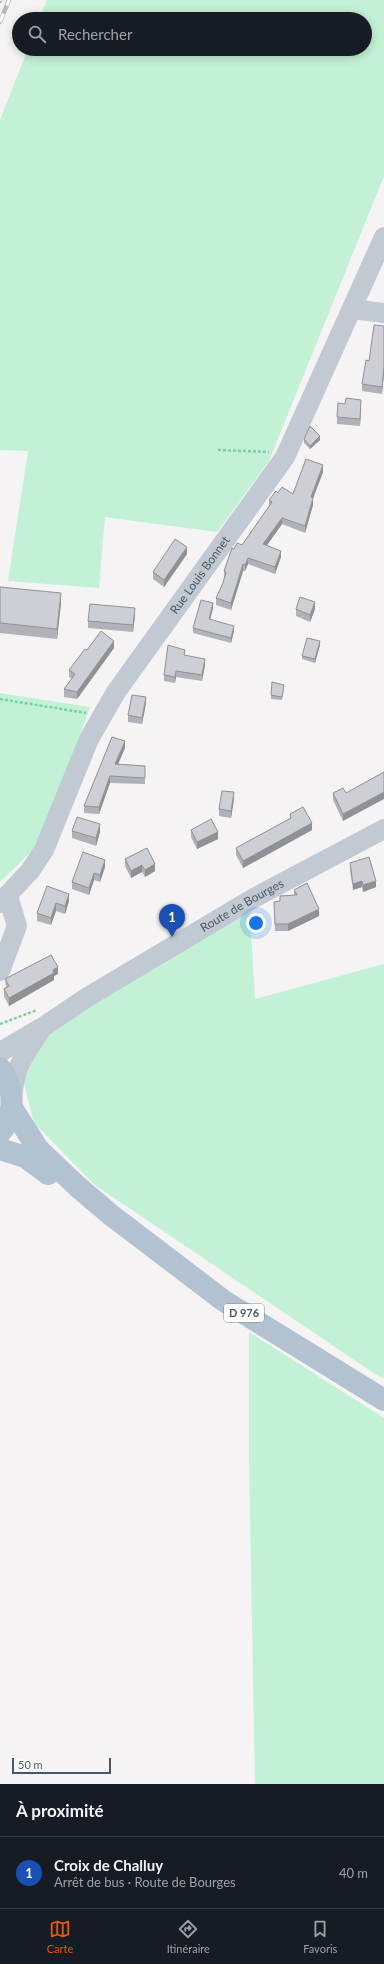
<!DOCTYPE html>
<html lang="fr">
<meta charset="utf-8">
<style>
:root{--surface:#171b24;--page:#242831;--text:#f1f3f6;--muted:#9ea1a6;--line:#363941;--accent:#ea580c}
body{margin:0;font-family:Lato,sans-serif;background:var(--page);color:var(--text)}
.scale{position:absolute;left:12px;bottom:10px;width:99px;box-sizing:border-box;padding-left:4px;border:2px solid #4a5661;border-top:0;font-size:11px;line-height:14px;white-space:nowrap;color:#4a5661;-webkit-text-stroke:3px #fff;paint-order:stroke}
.you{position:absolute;left:256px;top:923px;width:14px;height:14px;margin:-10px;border:3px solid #fff;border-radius:50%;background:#1a73e8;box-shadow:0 0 0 6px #1a73e833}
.badge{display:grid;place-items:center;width:26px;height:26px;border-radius:50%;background:var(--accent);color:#fff;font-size:13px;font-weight:700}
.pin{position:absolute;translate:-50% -33px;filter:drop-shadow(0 1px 2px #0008)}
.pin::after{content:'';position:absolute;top:21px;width:14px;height:12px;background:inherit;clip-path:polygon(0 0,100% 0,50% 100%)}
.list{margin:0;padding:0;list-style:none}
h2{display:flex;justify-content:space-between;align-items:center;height:52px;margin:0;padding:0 16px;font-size:17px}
h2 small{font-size:13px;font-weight:400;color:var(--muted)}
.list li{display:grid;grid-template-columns:26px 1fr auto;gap:12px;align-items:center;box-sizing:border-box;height:72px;padding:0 16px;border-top:1px solid var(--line)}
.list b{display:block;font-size:15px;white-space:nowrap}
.list p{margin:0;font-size:13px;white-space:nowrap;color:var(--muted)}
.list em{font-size:13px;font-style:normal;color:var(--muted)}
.icon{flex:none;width:22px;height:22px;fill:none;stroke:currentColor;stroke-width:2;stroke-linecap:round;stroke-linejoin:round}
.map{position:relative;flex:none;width:384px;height:1784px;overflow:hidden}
.search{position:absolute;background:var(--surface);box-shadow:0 2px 10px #0003;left:12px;right:12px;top:12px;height:44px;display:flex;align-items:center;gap:10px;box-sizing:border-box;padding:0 14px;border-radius:22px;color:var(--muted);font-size:15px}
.sheet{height:124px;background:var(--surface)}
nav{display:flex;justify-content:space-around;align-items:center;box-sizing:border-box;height:56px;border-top:1px solid var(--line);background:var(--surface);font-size:11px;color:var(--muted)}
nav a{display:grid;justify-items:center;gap:2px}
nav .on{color:var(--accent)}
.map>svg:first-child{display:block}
</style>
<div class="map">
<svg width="384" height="1784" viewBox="0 0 384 1784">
<rect width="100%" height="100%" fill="#f5f3f3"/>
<path fill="#c3f1d5" d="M47,0h337v176l-115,285 -52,71 -112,-15 -6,71 -91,-7 20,-130 -28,-1v-330l28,-71h337v-30h-326z
M0,693l90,14 -49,135 -41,40z
M250,912l5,87 129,-35v414l-9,-4 -280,-189 -61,-62 -10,-40 20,-51z
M249,1332l135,86v366h-129l-6,-322z"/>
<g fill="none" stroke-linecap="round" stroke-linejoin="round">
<path stroke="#7ad0a6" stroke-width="2.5" stroke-dasharray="3 2" stroke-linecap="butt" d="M218,450l51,2
M0,699l86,14
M0,1024l37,-14"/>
<g stroke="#c1cad2" stroke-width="20">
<path d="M352,309l32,4"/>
<path id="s1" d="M0,903l30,-32 14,-21 45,-111 27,-47 169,-235 99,-220"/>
<path d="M0,971l17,-45 -9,-30"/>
<path id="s2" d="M0,1052l43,-25 43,-29 166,-99 132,-70"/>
<path d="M12,1099c2,-28 11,-44 27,-66"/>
</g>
<path stroke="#b3c2d1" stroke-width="22" d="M0,1068c15,19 16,46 0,65
M12,1108l26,41 40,38 33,28 113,86 160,99
M0,1149l25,8 23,17"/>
<defs>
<path id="rail" d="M0,1v-1
M0,22l9,-22"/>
</defs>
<use href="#rail" stroke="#b5b8bd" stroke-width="4.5"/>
<use href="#rail" stroke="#fff" stroke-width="3" stroke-dasharray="9" stroke-linecap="butt"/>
</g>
<path fill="#b0b2b7" d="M384,326v47l-2,21 -20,-3v-7z
M361,407l-1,19 -23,-2v-7z
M304,439l16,1 -10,9 -6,-6z
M323,472l-10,26v7l-8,28 -23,-9 -15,21 14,12 -6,17 -27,-10 -3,7h-2l-12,39 -15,-5v-7l7,-15 1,-5v-7l10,-22 8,-4 27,-39v-6l9,-7 15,1z
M187,554l-23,33 -11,-8v-7z
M0,587l61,16 -4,36 -57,-6z
M213,608l-3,12 24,11 -3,12 -38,-10v-5z
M296,609h19l-5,13 -14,-6z
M135,615l-2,17 -45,-4v-7z
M320,645l-5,18 -13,-4v-3z
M114,648l-37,51 -13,-2v-8l8,-10 -3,-2v-7l18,-20z
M185,655l20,10 -3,16 -26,-4 -1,6 -11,-2v-6z
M284,688l-2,12 -11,-1v-4z
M146,703l-4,21 -14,-2v-7z
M125,748l-7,16 27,2v18l-35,-1 -11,31 -15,-1v-7z
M333,793h13l-3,28 -10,-21z
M234,799l-3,19 -12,-2v-7z
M290,814l22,16 -69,38 -7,-13v-7l54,-29z
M191,830l27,9 -21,10 -6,-12z
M72,831l28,1 -4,14 -24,-8z
M147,848l8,23 -10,6 -3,-5 -11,6 -6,-12v-7z
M350,863l26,24 -13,5 -1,-5 -9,3 -3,-20z
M105,867l-5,15 -6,-2 -5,15 -17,-6v-7z
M47,886l22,15 -4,13 -9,-3 -5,14 -14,-4v-8z
M294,890l25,26 -31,15h-13l-1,-29 6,-1 14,-6z
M58,974l-4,2v4l-45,26 -5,-10v-7l2,-2 -1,-8z"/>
<path fill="#909195" d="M384,366v7l-2,21v-7z
M361,400v7l-1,19v-7z
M320,436v4l-10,9v-3z
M323,465v7l-12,32v-7z
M313,498v7l-8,28v-7z
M282,518v6l-19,27v-7z
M187,547v7l-23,33v-7z
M281,551v6l-6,17v-7z
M248,558v6l-3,7v-6z
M243,564v7l-12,39v-7z
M61,593v10l-4,36v-10z
M315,602v7l-5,13v-7z
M213,603v5l-4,16v-5z
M135,608v7l-2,17v-7z
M234,626v5l-3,12v-5z
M114,641v7l-37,51v-7z
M320,641v4l-5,18v-4z
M205,659v6l-3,16v-6z
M176,671v6l-1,6v-6z
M146,697v6l-4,21v-6z
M125,741v7l-10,23v-7z
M110,776v7l-11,31v-7z
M234,792v7l-3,19v-7z
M384,792v7l-41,22v-7z
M312,823v7l-69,38v-7z
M100,824v8l-4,14v-8z
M218,832v7l-21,10v-7z
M105,860v7l-5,15v-7z
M155,864v7l-10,6v-7z
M142,865v7l-11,6v-7z
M94,873v7l-5,15v-7z
M362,881v6l-9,3v-6z
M376,881v6l-13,5v-7z
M69,894v7l-4,13v-8z
M56,903v8l-5,14v-7z
M319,909v7l-31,15v-7z
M58,967v7l-4,2v4l-45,26v-8z"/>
<path fill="#cdcfd5" stroke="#909195" d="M374,325l10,1v40l-2,21 -20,-3 4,-24 3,1z
M346,398l15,2 -1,19 -23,-2 1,-14 7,1z
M310,426l10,10 -10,10 -6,-7z
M306,459l17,6 -12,32 2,1 -8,28 -23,-8 -19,26 18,7 -6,16 -27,-9 -3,7 -2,-1 -12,39 -15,-5 7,-15 3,-11 -2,-1 8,-23 2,1 3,-6 5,2 30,-43 -3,-2 7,-9 2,2 4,-6 11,7z
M175,539l12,8 -23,33 -11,-8z
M0,587l61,6 -4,36 -57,-6z
M300,597l15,5 -5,13 -14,-6z
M201,600l12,3 -4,16 25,7 -3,12 -38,-10z
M90,604l45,4 -2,17 -45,-4z
M101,631l13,10 -37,51 -13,-3 11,-15 -6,-4 16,-21 2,1z
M307,638l13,3 -5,18 -13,-3z
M168,645l17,5 -1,5 21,4 -3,16 -26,-4 -1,6 -11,-2z
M272,682l12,3 -2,12 -11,-2z
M132,695l14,2 -4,21 -14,-3z
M112,737l13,4 -10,23 30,2v12l-35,-2 -11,31 -15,-1z
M384,772v20l-41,22 -10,-21 10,-5 3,5z
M222,791l12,1 -3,19 -12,-2z
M303,807l9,16 -69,38 -7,-13 55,-30 -1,-4z
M77,817l23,7 -4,14 -24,-7z
M211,819l7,13 -21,10 -6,-12z
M147,848l8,16 -10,6 -3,-5 -11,6 -6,-12z
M83,852l22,8 -5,15 -6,-2 -5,15 -17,-6z
M369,857l7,24 -13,4 -1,-4 -9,3 -3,-21z
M307,883l12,26 -31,15h-13l-1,-22 6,-1v-5l17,-1 -3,-5z
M47,886l22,8 -4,12 -9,-3 -5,15 -14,-5z
M51,955l7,12 -5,3 1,3 -45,25 -5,-9 5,-3 -4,-7z"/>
<g text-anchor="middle" stroke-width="3" stroke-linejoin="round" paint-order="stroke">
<rect fill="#fff" stroke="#808990" stroke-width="1" x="224" y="1304" width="40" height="18" rx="3"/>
<g font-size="11" font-weight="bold" fill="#4a5661">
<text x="244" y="1317">D 976</text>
</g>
<g font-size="12" fill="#4a5661" stroke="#fff">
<text dy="4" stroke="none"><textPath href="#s1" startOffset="387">Rue Louis Bonnet</textPath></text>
<text dy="4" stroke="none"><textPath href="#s2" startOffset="283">Route de Bourges</textPath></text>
</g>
</g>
</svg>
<div class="scale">50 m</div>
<div class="you"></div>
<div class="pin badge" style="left:172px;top:937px;background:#1a4fb4">1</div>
<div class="search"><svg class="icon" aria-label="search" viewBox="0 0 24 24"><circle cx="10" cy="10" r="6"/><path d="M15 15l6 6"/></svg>Rechercher</div>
</div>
<section class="sheet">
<h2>À proximité<small></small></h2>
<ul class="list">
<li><span class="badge" style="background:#1a4fb4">1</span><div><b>Croix de Challuy</b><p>Arrêt de bus · Route de Bourges</p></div><em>40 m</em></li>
</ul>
</section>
<nav>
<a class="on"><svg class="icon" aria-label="map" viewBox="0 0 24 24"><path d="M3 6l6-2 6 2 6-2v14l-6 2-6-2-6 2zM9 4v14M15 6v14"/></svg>Carte</a>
<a><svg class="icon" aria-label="directions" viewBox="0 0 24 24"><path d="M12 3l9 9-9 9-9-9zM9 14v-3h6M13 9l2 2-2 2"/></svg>Itinéraire</a>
<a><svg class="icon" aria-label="saved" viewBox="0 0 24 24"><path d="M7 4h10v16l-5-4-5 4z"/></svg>Favoris</a>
</nav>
